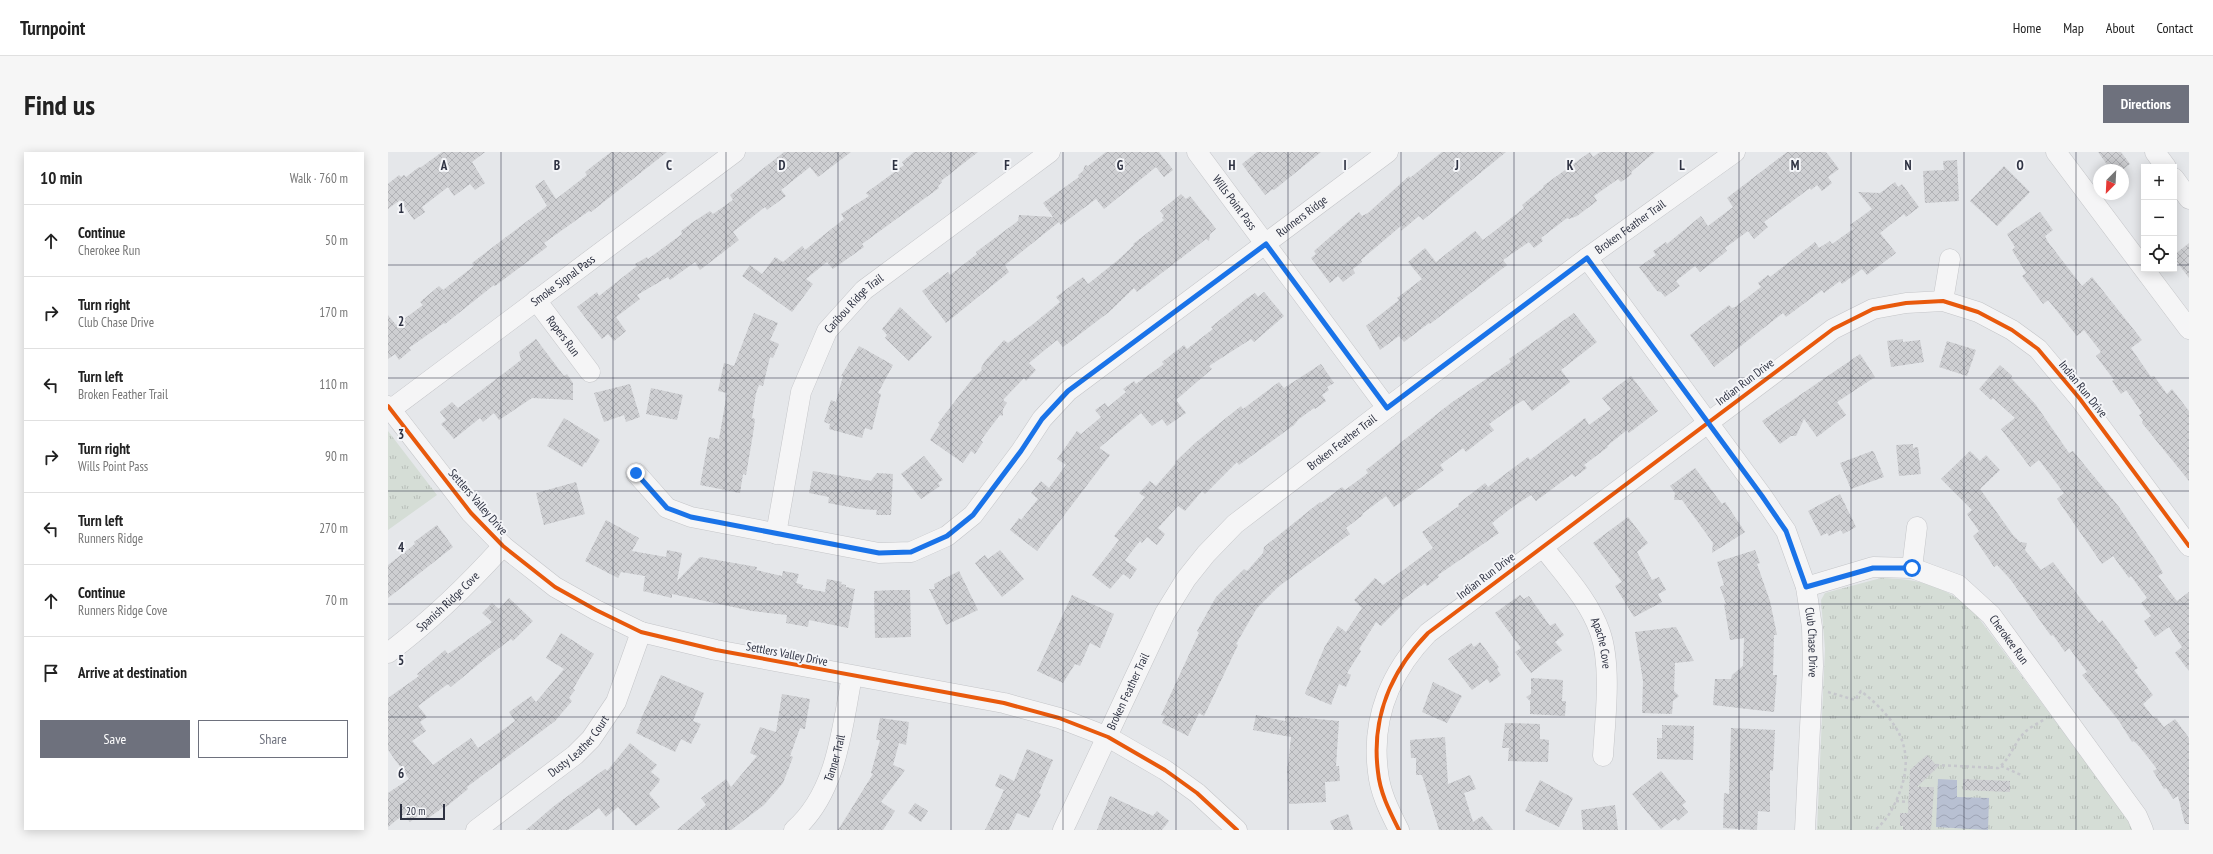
<!DOCTYPE html>
<meta charset="utf-8">
<style>
:root{--surface:#fff;--page:#f6f6f6;--text:#222;--muted:#767676;--line:#e0e0e0;--accent:#6e717d}
body{margin:0;font-family:"PT Sans Narrow",sans-serif;background:var(--page);color:var(--text)}
.controls{position:absolute;right:12px;top:12px;display:grid;overflow:hidden;border-radius:0px;box-shadow:0 2px 10px #0003}
.controls button{width:36px;height:36px;display:grid;place-items:center;padding:0;border:0;border-bottom:1px solid var(--line);background:var(--surface);color:var(--text);font:20px sans-serif}
.compass{position:absolute;left:1705px;top:12px;width:36px;height:36px;border-radius:50%;background:var(--surface);box-shadow:0 2px 10px #0003;rotate:204deg}
.scale{position:absolute;left:12px;bottom:10px;width:45px;box-sizing:border-box;padding-left:4px;border:2px solid #2e3242;border-top:0;font-size:11px;line-height:14px;white-space:nowrap;color:#2e3242;-webkit-text-stroke:3px #f4f5f8;paint-order:stroke}
.stop{position:absolute;width:12px;height:12px;margin:-9px;border:3px solid #1a73e8;border-radius:50%;background:#fff}
.stop.end{background:#1a73e8;border-color:#fff;box-shadow:0 1px 4px #0008}
.list{margin:0;padding:0;list-style:none}
h2{display:flex;justify-content:space-between;align-items:center;height:52px;margin:0;padding:0 16px;font-size:17px}
h2 small{font-size:13px;font-weight:400;color:var(--muted)}
.list li{display:grid;grid-template-columns:26px 1fr auto;gap:12px;align-items:center;box-sizing:border-box;height:72px;padding:0 16px;border-top:1px solid var(--line)}
.list b{display:block;font-size:15px;white-space:nowrap}
.list p{margin:0;font-size:13px;white-space:nowrap;color:var(--muted)}
.list em{font-size:13px;font-style:normal;color:var(--muted)}
.actions{display:flex;gap:8px;padding:12px 16px}
.actions a{flex:1;padding:9px 0;border:1px solid var(--accent);border-radius:0px;text-align:center;font-size:14px;color:var(--accent)}
.actions .main{background:var(--accent);color:#fff}
.icon{flex:none;width:22px;height:22px;fill:none;stroke:currentColor;stroke-width:2;stroke-linecap:round;stroke-linejoin:round}
.map{position:relative;flex:none;width:1801px;height:678px;overflow:hidden;border-radius:0px}
header{display:flex;align-items:center;gap:24px;box-sizing:border-box;height:56px;padding:0 20px;background:var(--surface);border-bottom:1px solid var(--line)}
header strong{font-size:19px}
nav{display:flex;gap:22px;margin-inline-start:auto;font-size:14px}
.intro{display:flex;align-items:center;justify-content:space-between;box-sizing:border-box;height:96px;padding:0 24px}
h1{margin:0;font-size:28px}
.button{padding:10px 18px;border-radius:0px;background:var(--accent);color:#fff;font-size:14px;font-weight:700}
main{display:flex;gap:24px;padding:0 24px}
aside{flex:1;background:var(--surface);border-radius:0px;box-shadow:0 2px 10px #0003}
.map>svg:first-child{display:block}
</style>
<header>
<strong>Turnpoint</strong>
<nav><a>Home</a><a>Map</a><a>About</a><a>Contact</a></nav>
</header>
<div class="intro"><h1>Find us</h1><a class="button">Directions</a></div>
<main>
<aside>
<h2>10 min<small>Walk · 760 m</small></h2>
<ul class="list">
<li><svg class="icon" aria-label="ahead" viewBox="0 0 24 24"><path d="M12 20V5M6 11l6-6 6 6"/></svg><div><b>Continue</b><p>Cherokee Run</p></div><em>50 m</em></li>
<li><svg class="icon" aria-label="right" viewBox="0 0 24 24"><path d="M7 20v-9h11M14 6l5 5-5 5"/></svg><div><b>Turn right</b><p>Club Chase Drive</p></div><em>170 m</em></li>
<li><svg class="icon" aria-label="left" viewBox="0 0 24 24"><path d="M17 20v-9H6M10 6l-5 5 5 5"/></svg><div><b>Turn left</b><p>Broken Feather Trail</p></div><em>110 m</em></li>
<li><svg class="icon" aria-label="right" viewBox="0 0 24 24"><path d="M7 20v-9h11M14 6l5 5-5 5"/></svg><div><b>Turn right</b><p>Wills Point Pass</p></div><em>90 m</em></li>
<li><svg class="icon" aria-label="left" viewBox="0 0 24 24"><path d="M17 20v-9H6M10 6l-5 5 5 5"/></svg><div><b>Turn left</b><p>Runners Ridge</p></div><em>270 m</em></li>
<li><svg class="icon" aria-label="ahead" viewBox="0 0 24 24"><path d="M12 20V5M6 11l6-6 6 6"/></svg><div><b>Continue</b><p>Runners Ridge Cove</p></div><em>70 m</em></li>
<li><svg class="icon" aria-label="arrive" viewBox="0 0 24 24"><path d="M6 21V4h12l-3 4 3 4H6"/></svg><div><b>Arrive at destination</b></div></li>
</ul>
<div class="actions"><a class="main">Save</a><a>Share</a></div>
</aside>
<div class="map">
<svg width="1801" height="678" viewBox="0 0 1801 678">
<defs>
<pattern id="park-tufts" width="24" height="20" patternUnits="userSpaceOnUse"><rect width="24" height="20" fill="#d5ddd6"/><path d="M3 7l-1-3M5 7V3M7 7l1-3M15 17l-1-3M17 17v-4M19 17l1-3" fill="none" stroke="#b7beb9"/></pattern>
<pattern id="water-waves" width="16" height="10" patternUnits="userSpaceOnUse"><rect width="16" height="10" fill="#b8c0d2"/><path d="M0 5q4-4 8 0t8 0" fill="none" stroke="#9ea5b6"/></pattern>
<pattern id="building-cross-hatch" width="8" height="8" patternUnits="userSpaceOnUse"><rect width="8" height="8" fill="#cecfd2"/><path d="M0 0l8 8M0 8l8-8" fill="none" stroke="#b1b2b6"/></pattern>
</defs>
<rect width="100%" height="100%" fill="#e5e7ea"/>
<path fill="url(#park-tufts)" d="M0,279l49,64 -49,35z
M1493,426c40,1 64,7 94,35l153,206 5,11h-316l8,-181 -4,-49 4,-7z"/>
<path fill="url(#water-waves)" d="M1550,627l19,1v17l32,1 -1,32 -52,-3z"/>
<path fill="url(#building-cross-hatch)" d="M54,0h43l-13,10 13,21 -10,7 -5,-6 -16,12 -6,-9 -26,20 3,5 -11,8 -14,-20 -12,9v-25l11,-9 2,2 3,-2 2,2 13,-10 1,1z
M223,0h56l-76,60 -2,-1 -45,32 3,4 -52,39 -1,-1 -49,39 -1,-1 -35,25 2,2 -12,10 -4,-6 -7,5v-44l8,10 27,-20 -3,-3 19,-16 4,4 31,-24 -2,-3 75,-57 -12,-20 9,-6 12,19 31,-24 -2,-3z
M396,0h67l-33,25 -8,-10 -29,23 5,6 -19,14 -2,-3 -32,25 6,8 -39,30 -5,-8 -25,18 -2,-3 -31,18 3,4 -24,18 10,14 -12,10 -6,-7 -6,5 -25,-32 20,-15 2,4 38,-30 -2,-2 12,-7 1,2 34,-25 -1,-3 12,-9 17,-11 3,3 20,-14 -3,-5z
M526,0h64l-37,29 1,1 -4,4 1,2 -77,56 2,3 -31,22 -6,-7 -21,17 7,5 -21,28 -50,-36 8,-11 12,9 13,-17 8,5 19,-16 3,4 39,-31 -3,-5 28,-18 -3,-3 38,-28 -2,-3z
M718,0h53l14,18 -9,7 -8,-10 -52,42 -8,-10 -35,26 -2,-3 -54,43 4,7 -63,51 -24,-32 26,-19 2,3 27,-21 -1,-2 42,-31 1,-6 34,2 -10,-14 36,-26 -1,-2 5,-4 2,-6 3,1z
M869,0h64l-47,38 -1,-1 -8,6 -23,-31z
M1054,0h64l-83,68 -4,-4 -18,15 1,-6 -41,35 1,2 -9,7 2,4 -12,9 -5,-6 -8,7 -19,-25 5,-4 -2,-3 45,-39 3,4 6,-3 41,-37 1,2z
M1202,0l3,5 7,-5h55l-24,20 1,2 -11,8 -3,-3 -24,17 3,5 -20,15 -8,3 -2,-1 -26,20 2,3 -9,7 -5,-6 -26,18 4,5 -77,59 -1,-1 -25,19 -5,-6 -19,14 -14,-24 33,-26 -2,-2 25,-19 -14,-17 17,-14 11,14 39,-31 8,9 41,-32 -2,-3 22,-18 -1,-1z
M1399,0h39l13,17 -11,8 4,6 -10,8 -5,-6 -6,5 -1,-2 -46,34 4,5 -14,12 -6,-8 -23,17 2,3 -27,21 -5,-6 -19,15 4,5 -15,11 -4,-5 -4,-1 -18,-24 17,-12 -3,-4 13,-9 1,2 34,-28 7,10 25,-19 -6,-9z
M1710,0h23l9,12 -8,6h-11z
M1569,8l2,41 -34,2 -2,-32 21,-1 -1,-9z
M1616,14l26,26 -33,34 -27,-25z
M1507,30l3,5 4,-3 17,23 -13,10 -2,-3 -24,19 16,20 -29,22 -5,-6 -20,15 -2,-3 -16,12 -2,-3 -36,27 -3,-4 -69,54 -24,-32 39,-30 3,3 3,-1 26,-20 -3,-4 10,-8 2,2 45,-35 4,6 11,-7 2,3 21,-15 -3,-4 22,-16 -14,-17 22,1z
M793,42l5,5 4,-3 26,33 -6,5 -1,7 -3,-2 -69,53 -3,-4 -25,24 -46,35 -6,-7 -28,23 7,7 -10,11 -2,-3 -21,22 4,3 -4,6v7l-3,-1 -19,25 2,2 -8,12 -4,-3 -8,12 -33,-23 10,-16 -2,-1 35,-45 9,-8 -1,-2 4,-7 19,-21 4,3 24,-18 28,-23 -4,-5 27,-20 5,7 30,-24 16,-15 -1,-1 31,-24 -2,-2 2,-2 -4,-5z
M1652,60l13,18 -8,6 3,6 34,44 10,-9 50,63 -11,8 20,29 3,-1 13,18 5,-5 17,22v70l-47,-58 1,-3 -4,-5 3,-2 -16,-23 -5,4 -9,-13 2,-1 -18,-24 5,-4 -17,-22 -7,6 -29,-36 -5,4 -21,-28 4,-3 -14,-23 3,-3 -8,-13z
M1801,91v35l-15,-20v-3z
M876,140l20,24 -30,26 -3,-3 -42,27 3,3 -36,31 10,13 -19,13 -5,-7 -10,7 -11,-13 -42,35 11,7 -73,96 -27,-21 9,-12 2,2 17,-21 -7,-6 10,-12 8,7 17,-23 -9,-6 20,-28 4,3 20,-17 -6,-7 10,-7 3,4 18,-15 -3,-3 11,-8 2,3 28,-20 -2,-2 22,-17 3,4 26,-20 -2,-2 35,-28 9,-6 3,4z
M512,155l32,30 -23,24 -24,-23 2,-3 -5,-6z
M366,161l24,10 -8,17 9,4 -6,14 -3,-1 -7,29 -4,-1 -3,8 -4,25 3,1 -2,15 -7,41 -3,-1 -3,19 -40,-8 9,-48 10,2 8,-46 -9,-2 6,-28 10,3z
M1186,161l23,29 -36,28 9,12 -38,29 -8,-11 -7,4 -28,20 5,6 -28,22 -3,-4 -23,17 4,5 -50,37 -8,-11 -24,18 1,1 -17,13 4,6 -72,53 -21,21 -21,36 2,1 -34,71 -5,-3 -11,23 -26,-13 3,-7 -4,-1 38,-82 -2,-2 19,-34 28,-28 3,2 16,-18 1,-6 56,-45 1,1 21,-16 3,3 23,-17 -2,-3 85,-67 60,-41 -2,-3z
M148,187l28,37 3,-2 6,9v17l-41,-2 -33,22 -5,-7 -11,9 -3,-4 -26,21 -13,-15 5,-4 -6,-8 12,-10 6,6 63,-48 -2,-8z
M1515,187v3l17,-2 4,22 -33,5 -4,-26z
M1559,189l29,9 -9,26 -28,-9z
M471,194l34,19 -15,28 3,1 -9,36 -7,-2 -3,10 -33,-9 1,-5 -6,-2 7,-22 5,2 7,-26h-2z
M1472,202l15,23 -38,25 9,13 -29,22 -13,-18 -8,17h-5l-11,8 -18,-23z
M933,212l13,19 -7,4 2,3 -7,5 4,6 -11,8 -1,-1 -15,11 -5,6 -55,40 -2,-3 -32,32 -3,-3 -17,20 -7,-5 -20,22 7,6 -8,11 -10,-8 -5,6 -2,-2 -15,19 12,9 -7,10 -7,-5 -13,15 -18,-14 27,-35 -5,-4 31,-39 -6,-4 11,-12 6,5 20,-23 -1,-1 20,-19 46,-37 2,3 36,-27 5,6z
M1612,213l12,11 -1,2 25,27 33,48 4,-2 46,56 37,54 7,12 -5,3 19,25 12,-9v79l-14,-18 7,-6 -13,-20 -14,10 -11,-16 7,-5 -10,-13 6,-5 -16,-22 -2,2 -16,-22 -11,8 -45,-65 7,-6 -16,-21 -9,-12 -9,7 -29,-38 14,-11 -22,-20 -2,2 -12,-11z
M1243,224l27,35 -29,22 -2,-3 -20,16 1,1 -24,18 3,3 -12,9 -3,-3 -36,27 -5,-6 -17,11 -22,17 7,10 -61,42 1,2 -12,9 -2,-3 -25,19 3,2 -22,22 -5,-4 -17,27 2,2 -14,22 4,2 -5,12 -7,-3 -8,21 -24,-10 -2,-2 20,-47 13,-20 8,6 16,-24 -8,-8 21,-22 8,7 50,-37 -11,-16 37,-26 -1,-2 27,-21 3,4 40,-30 2,3 55,-42 4,7 22,-16 -9,-11z
M242,232l10,33 -14,5 -2,-7 -20,7 -10,-29z
M263,236l32,7 -6,25 -31,-6z
M176,266l36,22 -14,23 -1,-1 -3,5 -35,-21z
M1525,292v4l5,-1 3,27 -22,2 -3,-31z
M1484,299l2,1 10,25 -33,12 -11,-26z
M1582,299l10,10 6,-6 14,15 -20,19 33,46 7,7 7,1 -2,7 16,20 12,-8 46,61 3,-3 36,48 -4,2 19,25 -10,9 10,13 4,1 7,9 11,-8 14,19v86h-4l-7,-28 -5,3 -7,-11 -2,1 -11,-18 4,-2 -18,-23 -5,-5 -2,1 -13,-21 -37,-46 5,-3 -18,-24 -4,4 -12,-17 -2,1 -41,-57 -13,-14 -3,2 -21,-31 6,-5 -12,-17 5,-4 -31,-31z
M536,304l19,24 -5,3 2,3 -19,13 -20,-25z
M1307,316l27,36 3,-2 20,30 -33,21 1,-10 -31,-43h-8l1,-7 -5,-7z
M425,319l58,10 6,-8 16,1 -2,41h-15l1,-5 -17,-1 -32,-6 1,-6 -20,-4z
M188,330l9,32 -41,11 -8,-32z
M1452,342l16,33 -13,7 -2,-4 -12,6 -2,-3 -6,3 -13,-25z
M1240,365l20,26 -11,9 15,28 7,-3 7,13 -8,4 4,8 -28,15 -19,-31 7,-4 -29,-39z
M218,368l33,18 -7,13 34,6 1,-7 15,3 -5,28 23,-24 57,10 -1,3 26,6 1,-5 16,3 -3,9 7,2 -1,3 23,4 2,-13 15,3 -1,2 5,1v2l9,2 -7,39 -39,-8 -1,7 -22,-4 1,-8 -35,-4 -80,-17v4l-29,-7 2,-15 -24,-4 -3,6 -33,-17z
M49,373l16,22 -65,51v-33l27,-21 -1,-2z
M612,398l24,29 -22,18 -27,-34 10,-8 3,4z
M1367,398l5,13 -3,1 13,37 7,34h-3l-1,40h4l-3,37 -61,-7 2,-26h16l1,-4 11,-9 1,-28 -14,2 -6,-36h2l-6,-17 4,-2 -7,-23z
M571,419l19,39 -32,15 -17,-36h6l-1,-5z
M505,438h17l1,47 -36,1 -1,-47z
M684,443l42,19 -14,34 -10,-5 -10,23 -5,-2 -12,19 -26,-12z
M1132,443l4,4 5,-3 21,30 5,-3 9,12 -9,7 7,8 -31,23 -16,-21 6,-4 -26,-35z
M121,446l24,23 -20,20 -2,-2 -25,19 -35,29 -3,-3 -30,22 9,11 -7,5 6,9 -14,10 21,24 38,-27 7,10 37,-27 -6,-9 22,-16 5,6 28,-33 -18,-11 15,-25 33,21 -21,35 2,1 -6,8 3,3 -17,20 -88,66 1,2 -22,18 -1,-1 -18,13 -5,-6 -12,9 -6,-8 -16,13v-34l21,-14 -21,-29v-52l31,-22 -2,-2 28,-24 3,4 44,-32 -10,-9 10,-10 7,6z
M1288,475l18,34 -19,2 -1,28 5,5 -6,5 -1,13 -30,-1 1,-32 -8,-49z
M1092,490l19,25 -2,2 4,6 -11,8 -3,-4 -15,11 -24,-31 23,-16 3,4z
M273,523l43,18 -11,28 8,3 -10,20 -10,-5 -6,13 -39,-19 5,-12h-1z
M1143,526l32,2 -1,21h4l-1,15 -35,-2v-13l-4,-4 5,-3z
M1045,530l29,14 -15,27 -25,-11z
M394,542l28,5 -5,30 -5,-1 -10,28 3,1 -10,26 -19,22 -33,25h-54l29,-25 -5,-7 25,-19 5,8 26,-31 -7,-3 10,-26 16,5z
M868,563l29,6v-5l54,5 -3,45h3l1,15 -15,1 1,20 -37,2 -2,-38h1l3,-29 -38,-7z
M492,566l29,4 -3,23 -7,-2 -6,22 12,5 -24,32 14,9 -12,19h-45l35,-56 -2,-1 9,-33h-4z
M1117,571l35,1v15l9,1 -1,22 -40,-1 1,-13h-7z
M1274,573l32,1 -1,34 -36,-1v-21h5z
M1343,576l44,2 -2,41 -3,-1v42l-12,-1 -1,19 -34,-2 1,-35 5,1z
M1057,585l3,47 22,-9 6,14 -12,4 9,29 9,-6 11,14h-54l-17,-55h-6v-17h-5l-1,-18z
M242,591l27,22 -6,7 9,7 -1,3 -10,12 11,13 -24,19 -18,-19 -12,10 -7,-9 -31,22h-42l28,-24 51,-37 2,2z
M639,597l26,11 -14,33 2,1 -12,24 -12,-5 -8,17h-24l19,-40 -9,-4 5,-12 14,7z
M1539,603l11,12 -21,20h17l-3,43h-28v-4h-3v-13h8l2,-43z
M1273,619l25,31 -4,3 6,7 -10,9 -3,-3 -14,11 -29,-35z
M1575,627l47,2v11l-47,-2z
M1152,628l33,18 -14,29 -34,-16z
M722,644l43,20 4,-5 12,10 -7,9h-65z
M527,651l13,8 -7,11 -13,-9z
M1227,653l3,25h-35l-2,-20z
M960,662l5,16h-19l-4,-9z"/>
<g fill="none" stroke-linecap="round" stroke-linejoin="round">
<defs>
<g id="minor">
<path id="s1" d="M809,0l190,256"/>
<path d="M1668,0l133,177"/>
<path d="M1767,0l11,15"/>
<path d="M1786,26l15,21"/>
<path id="s2" d="M1199,106l175,238 24,35 20,56 6,40 1,39 -8,164"/>
<path id="s3" d="M148,148l54,72"/>
<path d="M1555,149l7,-42"/>
<path d="M0,254l83,107 32,33 52,41 41,23 45,22 75,18 288,53 55,15 49,19 57,33 32,23 40,37"/>
<path id="s4" d="M2,258l345,-258"/>
<path id="s5" d="M248,321l31,35 24,9 188,36 32,-1 36,-16 26,-21 48,-64 21,-32 26,-28 320,-239"/>
<path id="s6" d="M388,382l25,-142 26,-61 37,-41 186,-138"/>
<path id="s7" d="M1155,395c20,26 46,53 57,85 12,34 5,88 3,124"/>
<path d="M1524,416l5,-41"/>
<path id="s8" d="M1418,435l67,-20 39,1 46,17 33,30 146,201 6,14"/>
<path id="s9" d="M0,501c44,-33 78,-66 115,-107"/>
<path id="s10" d="M88,678l99,-75 16,-16 25,-37 25,-70"/>
<path id="s11" d="M406,678c43,-37 48,-102 58,-154"/>
<path id="s12" d="M675,678l102,-217 21,-34 20,-25 29,-30 152,-116 200,-150 148,-106"/>
<path d="M1011,678c-9,-18 -19,-37 -21,-58 -7,-54 13,-101 50,-139l405,-304 40,-20 33,-6 37,-2 35,11 34,18 26,19 42,50 109,147"/>
</g>
</defs>
<use href="#minor" stroke="#c4c5c8" stroke-width="21"/>
<path stroke="#c6c7cc" stroke-width="2.5" stroke-dasharray="3 3" stroke-linecap="butt" d="M1440,540l27,8 6,-9c36,29 56,57 38,103 -6,15 -12,26 -24,36
M1548,613l62,3c12,-9 15,-22 24,-33 6,-7 15,-11 23,-16
M1613,614l20,9
M1508,649l13,1"/>
<use href="#minor" stroke="#f5f5f6" stroke-width="20"/>
<defs>
<path id="cycleway" d="M0,254l83,107 32,33 52,41 41,23 45,22 75,18 288,53 55,15 49,19 57,33 32,23 40,37
M1011,678c-9,-18 -19,-37 -21,-58 -7,-54 13,-101 50,-139l405,-304 40,-20 33,-6 37,-2 35,11 34,18 26,19 42,50 109,147"/>
</defs>
<use href="#cycleway" stroke="#f4f5f8" stroke-width="6"/>
<use href="#cycleway" stroke="#e8590c" stroke-width="4"/>
</g>
<g fill="none" stroke-linecap="round" stroke-linejoin="round">
<path stroke="#1a73e8" stroke-width="5" d="M248,321l31,35 24,9 188,36 32,-1 36,-16 26,-21 48,-64 21,-32 26,-28 198,-147 121,164 200,-150 175,238 24,35 20,56 67,-19h39"/>
</g>
<path fill="none" stroke="#2e3242" stroke-width="1" stroke-opacity="0.55" d="M113,0v678M225,0v678M338,0v678M450,0v678M563,0v678M675,0v678M788,0v678M900,0v678M1013,0v678M1126,0v678M1238,0v678M1351,0v678M1463,0v678M1576,0v678M1688,0v678M0,113h1756M1786,113h15M0,226h1801M0,339h1801M0,452h1801M0,565h1801"/>
<g text-anchor="middle" stroke-width="4" stroke-linejoin="round" paint-order="stroke">
<g font-size="12" fill="#2e3242" stroke="#f4f5f8">
<text dy="4" stroke="none"><textPath href="#s1" startOffset="63">Wills Point Pass</textPath></text>
<text dy="4" stroke="none"><textPath href="#s5" startOffset="817">Runners Ridge</textPath></text>
<text dy="4" stroke="none"><textPath href="#s12" startOffset="848">Broken Feather Trail</textPath></text>
<text dy="4" stroke="none"><textPath href="#s4" startOffset="216">Smoke Signal Pass</textPath></text>
<text dy="4" stroke="none"><textPath href="#s6" startOffset="249">Caribou Ridge Trail</textPath></text>
<text dy="4" stroke="none"><textPath href="#s3" startOffset="45">Ropers Run</textPath></text>
<text transform="translate(1357 230) rotate(-37)" y="4">Indian Run Drive</text>
<text transform="translate(1695 237) rotate(51)" y="4">Indian Run Drive</text>
<text dy="4" stroke="none"><textPath href="#s12" startOffset="488">Broken Feather Trail</textPath></text>
<text transform="translate(90 350) rotate(49)" y="4">Settlers Valley Drive</text>
<text transform="translate(1098 424) rotate(-37)" y="4">Indian Run Drive</text>
<text dy="4" stroke="none"><textPath href="#s9" startOffset="79">Spanish Ridge Cove</textPath></text>
<text dy="4" stroke="none"><textPath href="#s8" startOffset="233">Cherokee Run</textPath></text>
<text dy="4" stroke="none"><textPath href="#s2" startOffset="453">Club Chase Drive</textPath></text>
<text dy="4" stroke="none"><textPath href="#s7" startOffset="114">Apache Cove</textPath></text>
<text transform="translate(399 502) rotate(11)" y="4">Settlers Valley Drive</text>
<text dy="4" stroke="none"><textPath href="#s12" startOffset="153">Broken Feather Trail</textPath></text>
<text dy="4" stroke="none"><textPath href="#s10" startOffset="133">Dusty Leather Court</textPath></text>
<text dy="4" stroke="none"><textPath href="#s11" startOffset="84">Tanner Trail</textPath></text>
</g>
</g>
<g font-size="13" text-anchor="middle" font-weight="bold" fill="#2e3242" stroke="#f4f5f8" stroke-width="4" stroke-linejoin="round" paint-order="stroke">
<text x="56" y="18">A</text>
<text x="169" y="18">B</text>
<text x="281" y="18">C</text>
<text x="394" y="18">D</text>
<text x="507" y="18">E</text>
<text x="619" y="18">F</text>
<text x="732" y="18">G</text>
<text x="844" y="18">H</text>
<text x="957" y="18">I</text>
<text x="1069" y="18">J</text>
<text x="1182" y="18">K</text>
<text x="1294" y="18">L</text>
<text x="1407" y="18">M</text>
<text x="1520" y="18">N</text>
<text x="1632" y="18">O</text>
<text x="13" y="61">1</text>
<text x="13" y="174">2</text>
<text x="13" y="287">3</text>
<text x="13" y="400">4</text>
<text x="13" y="513">5</text>
<text x="13" y="626">6</text>
</g>
</svg>
<div class="controls">
<button>+</button>
<button>−</button>
<button><svg class="icon" aria-label="locate" viewBox="0 0 24 24"><circle cx="12" cy="12" r="6"/><path d="M12 2v4M12 18v4M2 12h4M18 12h4"/></svg></button>
</div>
<svg class="compass" viewBox="-18 -18 36 36"><path d="M0-13l5 13h-10z" fill="#e53935"/><path d="M0 13l5-13h-10z" fill="#767676"/></svg>
<div class="scale">20 m</div>
<div class="stop" style="left:1524px;top:416px"></div>
<div class="stop end" style="left:248px;top:321px"></div>
</div>
</main>
